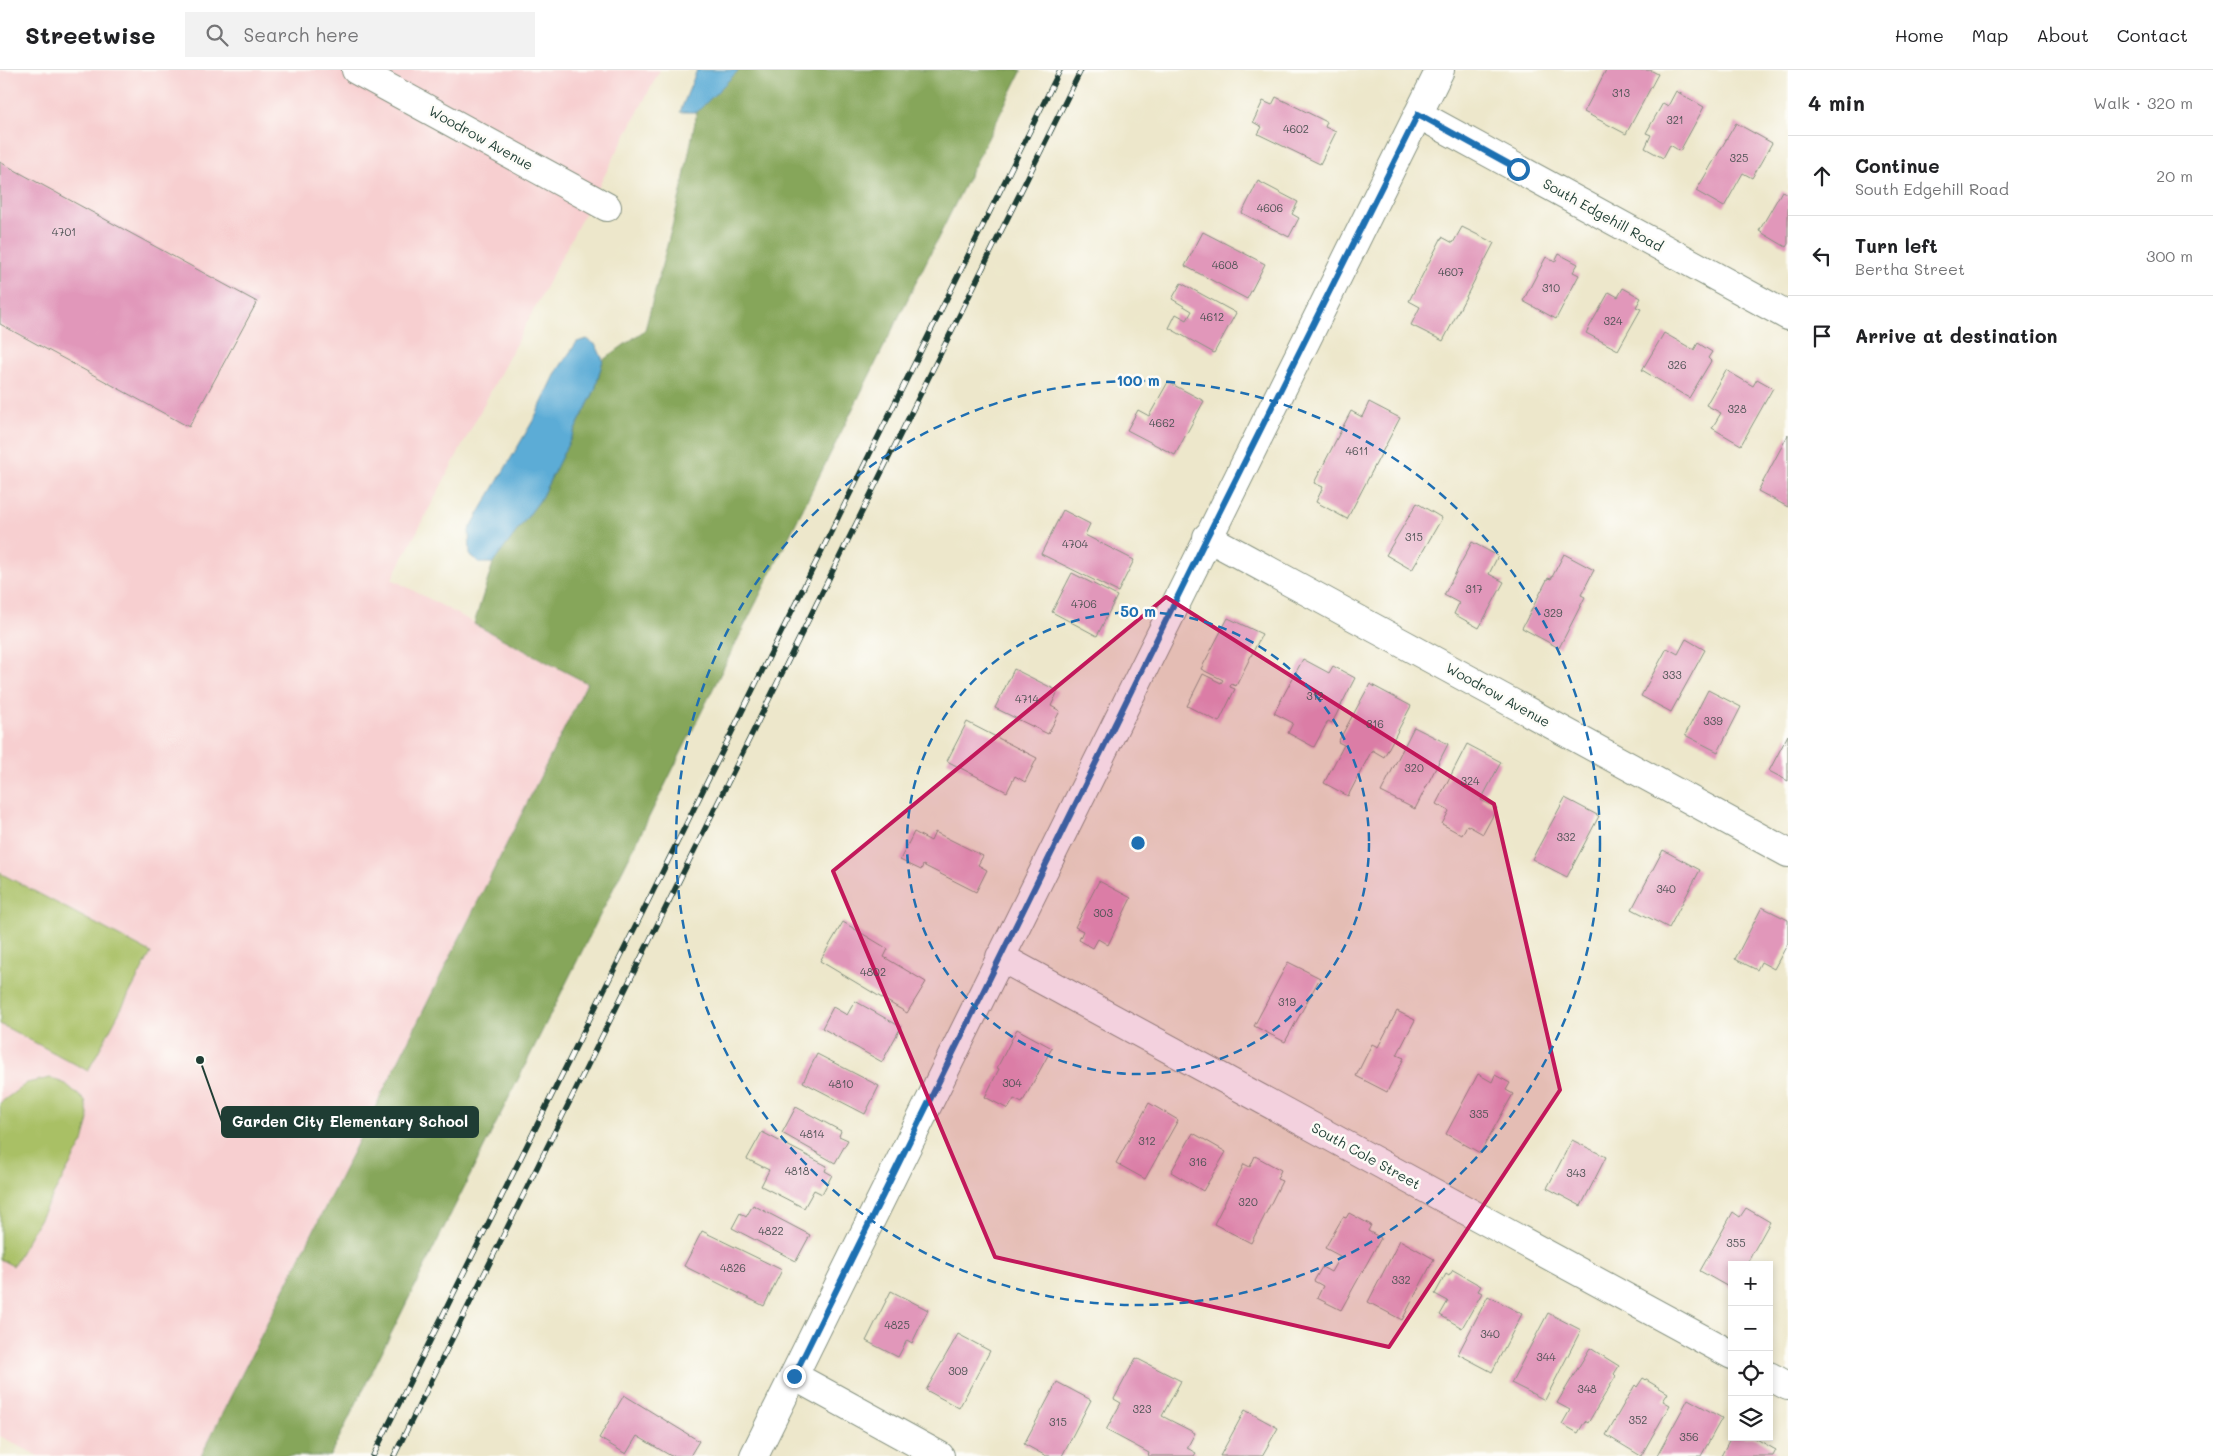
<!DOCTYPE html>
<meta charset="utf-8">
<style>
:root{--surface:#fff;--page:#f2f2f2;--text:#202124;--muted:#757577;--line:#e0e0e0}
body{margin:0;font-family:Mali,sans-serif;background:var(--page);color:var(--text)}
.controls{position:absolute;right:15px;bottom:15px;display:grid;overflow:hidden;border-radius:0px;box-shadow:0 2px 8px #0003}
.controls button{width:45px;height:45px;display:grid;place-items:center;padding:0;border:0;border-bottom:1px solid var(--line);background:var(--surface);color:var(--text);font:25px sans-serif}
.stop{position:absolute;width:15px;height:15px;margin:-11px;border:4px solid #1f6fb2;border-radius:50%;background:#fff}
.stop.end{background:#1f6fb2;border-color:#fff;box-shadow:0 1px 5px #0008}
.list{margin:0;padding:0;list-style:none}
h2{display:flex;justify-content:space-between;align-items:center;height:65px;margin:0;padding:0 20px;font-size:21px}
h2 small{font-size:16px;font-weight:400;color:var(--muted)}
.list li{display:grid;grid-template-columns:32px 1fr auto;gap:15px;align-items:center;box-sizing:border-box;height:80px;padding:0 20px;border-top:1px solid var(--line)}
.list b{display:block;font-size:19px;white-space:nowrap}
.list p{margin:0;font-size:16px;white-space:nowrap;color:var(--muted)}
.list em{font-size:16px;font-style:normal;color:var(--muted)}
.icon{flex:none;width:28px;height:28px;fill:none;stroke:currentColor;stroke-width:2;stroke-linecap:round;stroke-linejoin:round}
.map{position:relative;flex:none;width:1788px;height:1386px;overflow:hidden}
header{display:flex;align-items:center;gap:30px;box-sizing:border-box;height:70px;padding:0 25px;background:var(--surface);border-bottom:1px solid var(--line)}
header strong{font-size:24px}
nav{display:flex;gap:28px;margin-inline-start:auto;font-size:18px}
.search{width:350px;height:45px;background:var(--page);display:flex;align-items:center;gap:12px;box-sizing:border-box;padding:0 18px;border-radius:0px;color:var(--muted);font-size:19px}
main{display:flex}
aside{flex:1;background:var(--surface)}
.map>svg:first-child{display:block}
</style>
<header>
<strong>Streetwise</strong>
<div class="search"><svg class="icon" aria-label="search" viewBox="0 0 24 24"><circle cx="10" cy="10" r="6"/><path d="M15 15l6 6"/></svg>Search here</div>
<nav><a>Home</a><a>Map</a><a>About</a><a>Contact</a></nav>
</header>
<main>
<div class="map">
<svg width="1788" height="1386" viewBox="0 0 1788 1386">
<rect width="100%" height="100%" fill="#fdfcf7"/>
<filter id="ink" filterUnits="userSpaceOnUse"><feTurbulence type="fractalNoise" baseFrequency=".02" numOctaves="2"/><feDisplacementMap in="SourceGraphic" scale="10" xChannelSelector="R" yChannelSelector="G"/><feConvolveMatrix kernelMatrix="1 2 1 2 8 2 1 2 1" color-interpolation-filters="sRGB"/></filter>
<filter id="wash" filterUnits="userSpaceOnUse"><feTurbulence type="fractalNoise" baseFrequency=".0096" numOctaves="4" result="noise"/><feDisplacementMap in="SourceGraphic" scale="20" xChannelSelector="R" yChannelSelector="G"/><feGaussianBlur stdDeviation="1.12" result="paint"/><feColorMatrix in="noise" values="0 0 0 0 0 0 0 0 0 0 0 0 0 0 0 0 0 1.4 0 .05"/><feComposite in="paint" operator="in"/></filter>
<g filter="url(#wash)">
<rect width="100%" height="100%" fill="#ede7cb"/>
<path fill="#f7cfd0" d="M0,0h660l-268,509 195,104 -386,773h-163l-38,-20z"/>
<path fill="#a9c065" stroke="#647e4c" d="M0,803l151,80 -63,118 -88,-47z
M50,1008l16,6 19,17 4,18 -6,23 -70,124 -13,-7v-156l27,-20z"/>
<path fill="#86a65a" stroke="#527247" d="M739,0h283l-692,1386h-129l386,-773 -113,-59 19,-61 47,-63 55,-110 8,-30 42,-30 36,-138 16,-80z"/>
<path fill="#5cacd6" stroke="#3e7485" d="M697,0h42l-42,42h-17z
M587,269l9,6 7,15 -8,30 -55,110 -47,63h-13l-10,-8 -1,-25 65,-111 23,-48 20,-29z"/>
<g id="blocks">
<path fill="#e197ba" d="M1606,0h44l8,4 -32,60 -42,-22z
M1676,21l28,16 -24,44 -10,-6 -7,13 -18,-10 6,-13 -5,-2 17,-30 5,3z
M1276,27l51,25 -2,5 11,5 -16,32 -62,-30 4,-7 -9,-5 10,-21 9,4z
M1736,53l36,20 -20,35 -9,-5 -19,34 -28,-16z
M0,92l257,140 -68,125 -189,-103z
M1258,111l40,21 -6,12 7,4 -10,19 -47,-24z
M1782,121l6,3v50l-2,3 -27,-16z
M1462,157l32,16 -51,98 -32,-16 9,-18 -11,-6 33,-64 11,6z
M1203,162l62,32 -18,35 -62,-33z
M1559,184l19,10 -5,8 6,3 -23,44 -33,-18 23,-44 9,5z
M1181,213l55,30 -22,40 -45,-25 7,-14 11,6 5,-9 -20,-12z
M1623,218l18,10 -5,9 5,2 -23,41 -32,-17 23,-41 9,5z
M1664,263l30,17 4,-7 14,9 -4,6 3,3 -22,37 -47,-28z
M1726,300l27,16 4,-7 16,9 -32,57 -29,-17 9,-15 -15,-8z
M1168,312l36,19 -29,54 -48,-25 11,-20 11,6z
M1369,332l31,16 -53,101 -31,-17 7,-15 -9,-4 37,-72 11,6z
M1788,365v72l-30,-16z
M1417,433l25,15 -30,52 -26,-15z
M1063,440l27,14 -5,11 49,25 -16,32 -77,-38z
M1472,472l26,14 -9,18 15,8 -25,46 -25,-14 5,-11 -15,-8z
M1564,484l30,16 -13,25 4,2 -26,51 -37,-20 26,-50 3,1z
M1072,503l45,23 -20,40 -45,-24z
M1228,548l34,16 -26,52 -5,-2 -1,3 5,2 -16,33 -32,-16 16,-32 18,9 2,-3 -22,-11z
M1686,569l19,11 -34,62 -30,-16 26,-48 11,6z
M1303,589l26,14 4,-7 22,12 -23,45 -4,-2 -14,26 -26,-14 5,-10 -19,-10z
M1014,599l44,22 -7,15 9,5 -12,23 -53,-26z
M1370,614l41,22 -27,51 -12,-7 -24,46 -24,-13 20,-38 -6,-3z
M1708,620l33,17 -23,45 -33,-17z
M967,652l70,36 -12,24 -10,-6 -8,16 -60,-31z
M1414,657l34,17 -33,65 -34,-17z
M1788,665v46l-19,-10z
M1467,674l34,18 -20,38 16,8 -14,26 -16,-9 -5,10 -20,-11 7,-13 -13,-7z
M1565,728l34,18 -32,61 -35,-18z
M914,762l17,9 4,-9 48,24 -5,9 9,5 -11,22 -53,-27 -2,5 -21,-10z
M1663,780l37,20 -31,58 -37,-19z
M1099,811l32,17 -23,47 -10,-6 -5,9 -14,-8 4,-9 -8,-4z
M1762,837l26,13v23l-14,26 -13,-7 -4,8 -22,-11z
M843,852l45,27 -4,8 42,25 -19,31 -87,-52z
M1288,892l32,16 -35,64 -31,-16z
M855,931l46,26 -19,35 -60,-34 11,-21 14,8z
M1397,941l18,9 -18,35 7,3 -17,34 -31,-16 16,-32 6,3z
M1017,959l35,19 -30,55 -8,-4 -6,10 -23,-12 14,-28 -2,-1z
M817,984l62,32 -14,28 -62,-32z
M1478,1004l14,8 3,-7 15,8 -4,7 7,4 -33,59 -34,-19z
M1149,1033l29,17 -33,59 -29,-16z
M796,1037l45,24 -2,5 9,4 -13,23 -53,-30z
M762,1062l65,34 -2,5 7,4 -10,19 -8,-4 -10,18 -43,-22 8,-16 -22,-11z
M1193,1063l33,19 -23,39 -32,-19z
M1572,1070l34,17 -25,49 -34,-18z
M1255,1086l26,14 -4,9 5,2 -31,62 -37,-19 30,-60 6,3z
M753,1135l57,30 -14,26 -64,-33 8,-15 6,4z
M1746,1138l24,14 -24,43h-14v24l-32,-18 33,-59 7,5z
M1349,1143l22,12 -3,6 13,7 -40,72 -24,-12 6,-12 -9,-5 8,-14 9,5 9,-16 -15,-8 18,-31 3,1z
M702,1161l80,39 -18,36 -80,-40z
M1400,1170l34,19 -32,61 -34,-18z
M1453,1200l28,16 -3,5 4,2 -20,35 -22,-13 8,-14 -13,-7 11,-20 3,2z
M891,1221l37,19 -16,33 -5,-3 -9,17 -32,-16z
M1488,1226l34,18 -30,58 -34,-18z
M1548,1243l33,17 -36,70 -34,-17z
M958,1264l32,17 -31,57 -33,-18z
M1590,1278l29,18 -5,8 2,2 -28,47 -3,-2 -7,12 -16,-9 8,-14 -13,-7z
M1136,1288l45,23 -19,35 33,17 -8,15 9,5 -2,3h-46l1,-3 -43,-23 15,-27 -7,-4z
M1643,1308l25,15 -5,8 7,4 -29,51 -35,-21 29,-50 2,2z
M1057,1312l34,18 -29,56h-16l-22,-12z
M624,1325l75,46 -9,15h-19l-34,-20 -11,18 -27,-16z
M1688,1329l34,19 -21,38h-44z
M1245,1340l33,18 -16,28h-42z
M1731,1367h22l23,13 -3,6h-52z"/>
</g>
</g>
<g filter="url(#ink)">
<use href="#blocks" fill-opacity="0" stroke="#869280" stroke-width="1"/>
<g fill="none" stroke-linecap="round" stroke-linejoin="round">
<defs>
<path id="minor" d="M356,0l251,137
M1418,44l370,202
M1207,467l581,316
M1000,887l732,398
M794,1306l146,80
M1769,1306l19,10
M754,1386l686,-1386"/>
</defs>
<use href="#minor" stroke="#869280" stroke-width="30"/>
<use href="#minor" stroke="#fff" stroke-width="28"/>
<defs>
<path id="rail" d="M373,1386l687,-1386
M394,1386l687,-1386"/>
</defs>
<use href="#rail" stroke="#1f3d34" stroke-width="5.5"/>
<use href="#rail" stroke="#fdfcf7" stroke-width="4" stroke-dasharray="11" stroke-linecap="butt"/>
</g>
</g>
<g fill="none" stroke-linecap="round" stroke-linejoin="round" filter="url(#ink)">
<path stroke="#1f6fb2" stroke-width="6" d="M794,1306l413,-839 211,-423 100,55"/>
</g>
<path fill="#c2185b" fill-opacity="0.2" stroke="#c2185b" stroke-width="4" stroke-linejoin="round" d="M1166,527l328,207 66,286 -171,257 -394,-90 -162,-386z"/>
<g fill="none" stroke="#1f6fb2" stroke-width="2.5" stroke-dasharray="9 6">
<circle cx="1138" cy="773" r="231"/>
<circle cx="1138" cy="773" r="462"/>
</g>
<g text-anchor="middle" stroke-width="5" stroke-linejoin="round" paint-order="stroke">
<g font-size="11" fill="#505456">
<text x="1621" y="27">313</text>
<text x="1675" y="54">321</text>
<text x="1296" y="63">4602</text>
<text x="1739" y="92">325</text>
<text x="1270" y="142">4606</text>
<text x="64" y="166">4701</text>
<text x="1225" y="199">4608</text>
<text x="1451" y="206">4607</text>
<text x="1551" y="222">310</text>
<text x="1212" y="251">4612</text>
<text x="1613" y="255">324</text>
<text x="1677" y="299">326</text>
<text x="1737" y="343">328</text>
<text x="1162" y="357">4662</text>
<text x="1357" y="385">4611</text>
<text x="1414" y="471">315</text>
<text x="1075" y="478">4704</text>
<text x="1474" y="523">317</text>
<text x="1084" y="538">4706</text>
<text x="1553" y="547">329</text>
<text x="1672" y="609">333</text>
<text x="1315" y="630">312</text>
<text x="1027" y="633">4714</text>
<text x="1713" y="655">339</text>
<text x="1375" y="658">316</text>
<text x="1414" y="702">320</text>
<text x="1470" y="715">324</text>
<text x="1566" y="771">332</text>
<text x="1666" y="823">340</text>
<text x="1103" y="847">303</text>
<text x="873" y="906">4802</text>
<text x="1287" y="936">319</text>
<text x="1012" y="1017">304</text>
<text x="841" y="1018">4810</text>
<text x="1479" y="1048">335</text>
<text x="812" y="1068">4814</text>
<text x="1147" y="1075">312</text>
<text x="1198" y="1096">316</text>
<text x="797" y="1105">4818</text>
<text x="1576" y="1107">343</text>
<text x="1248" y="1136">320</text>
<text x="771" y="1165">4822</text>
<text x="1736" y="1177">355</text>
<text x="733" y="1202">4826</text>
<text x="1401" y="1214">332</text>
<text x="897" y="1259">4825</text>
<text x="1490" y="1268">340</text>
<text x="1546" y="1291">344</text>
<text x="958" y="1305">309</text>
<text x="1587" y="1323">348</text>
<text x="1142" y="1343">323</text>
<text x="1638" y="1354">352</text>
<text x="1058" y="1356">315</text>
<text x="1689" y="1371">356</text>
</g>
<g font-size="14" fill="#1f3d34" stroke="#fdfcf7">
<text transform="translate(481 68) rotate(29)" y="5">Woodrow Avenue</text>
<text transform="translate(1603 145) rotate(29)" y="5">South Edgehill Road</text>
<text transform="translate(1498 625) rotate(29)" y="5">Woodrow Avenue</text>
<text transform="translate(1366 1086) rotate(29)" y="5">South Cole Street</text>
</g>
</g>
<circle cx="1138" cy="773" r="8" fill="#1f6fb2" stroke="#fdfcf7" stroke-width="2.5"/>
<g font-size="15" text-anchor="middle" font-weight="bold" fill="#1f6fb2" stroke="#fdfcf7" stroke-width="5" stroke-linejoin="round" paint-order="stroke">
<text x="1138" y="316">100 m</text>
<text x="1138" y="547">50 m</text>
</g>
<path fill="none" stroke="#1f3d34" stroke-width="2" d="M200 990L222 1052"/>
<circle fill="#1f3d34" stroke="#fdfcf7" stroke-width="2" cx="200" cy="990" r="5"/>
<rect fill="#1f3d34" stroke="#1f3d34" stroke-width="2" x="222" y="1037" width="256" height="30" rx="5"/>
<g font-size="15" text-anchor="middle" font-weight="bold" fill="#fff">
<text x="350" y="1057">Garden City Elementary School</text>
</g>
</svg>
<div class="controls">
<button>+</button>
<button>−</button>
<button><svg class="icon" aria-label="locate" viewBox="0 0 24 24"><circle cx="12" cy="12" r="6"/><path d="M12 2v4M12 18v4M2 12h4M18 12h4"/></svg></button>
<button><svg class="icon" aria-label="layers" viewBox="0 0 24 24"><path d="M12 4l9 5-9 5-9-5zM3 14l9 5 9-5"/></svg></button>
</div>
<div class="stop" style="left:1518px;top:99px"></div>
<div class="stop end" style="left:794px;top:1306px"></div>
</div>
<aside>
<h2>4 min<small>Walk · 320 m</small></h2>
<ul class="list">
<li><svg class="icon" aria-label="ahead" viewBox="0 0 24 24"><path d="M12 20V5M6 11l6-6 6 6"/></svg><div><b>Continue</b><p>South Edgehill Road</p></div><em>20 m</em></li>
<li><svg class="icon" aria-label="left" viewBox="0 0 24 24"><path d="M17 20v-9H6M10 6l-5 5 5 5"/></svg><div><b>Turn left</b><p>Bertha Street</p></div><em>300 m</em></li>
<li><svg class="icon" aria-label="arrive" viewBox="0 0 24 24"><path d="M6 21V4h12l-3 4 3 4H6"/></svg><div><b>Arrive at destination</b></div></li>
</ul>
</aside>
</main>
